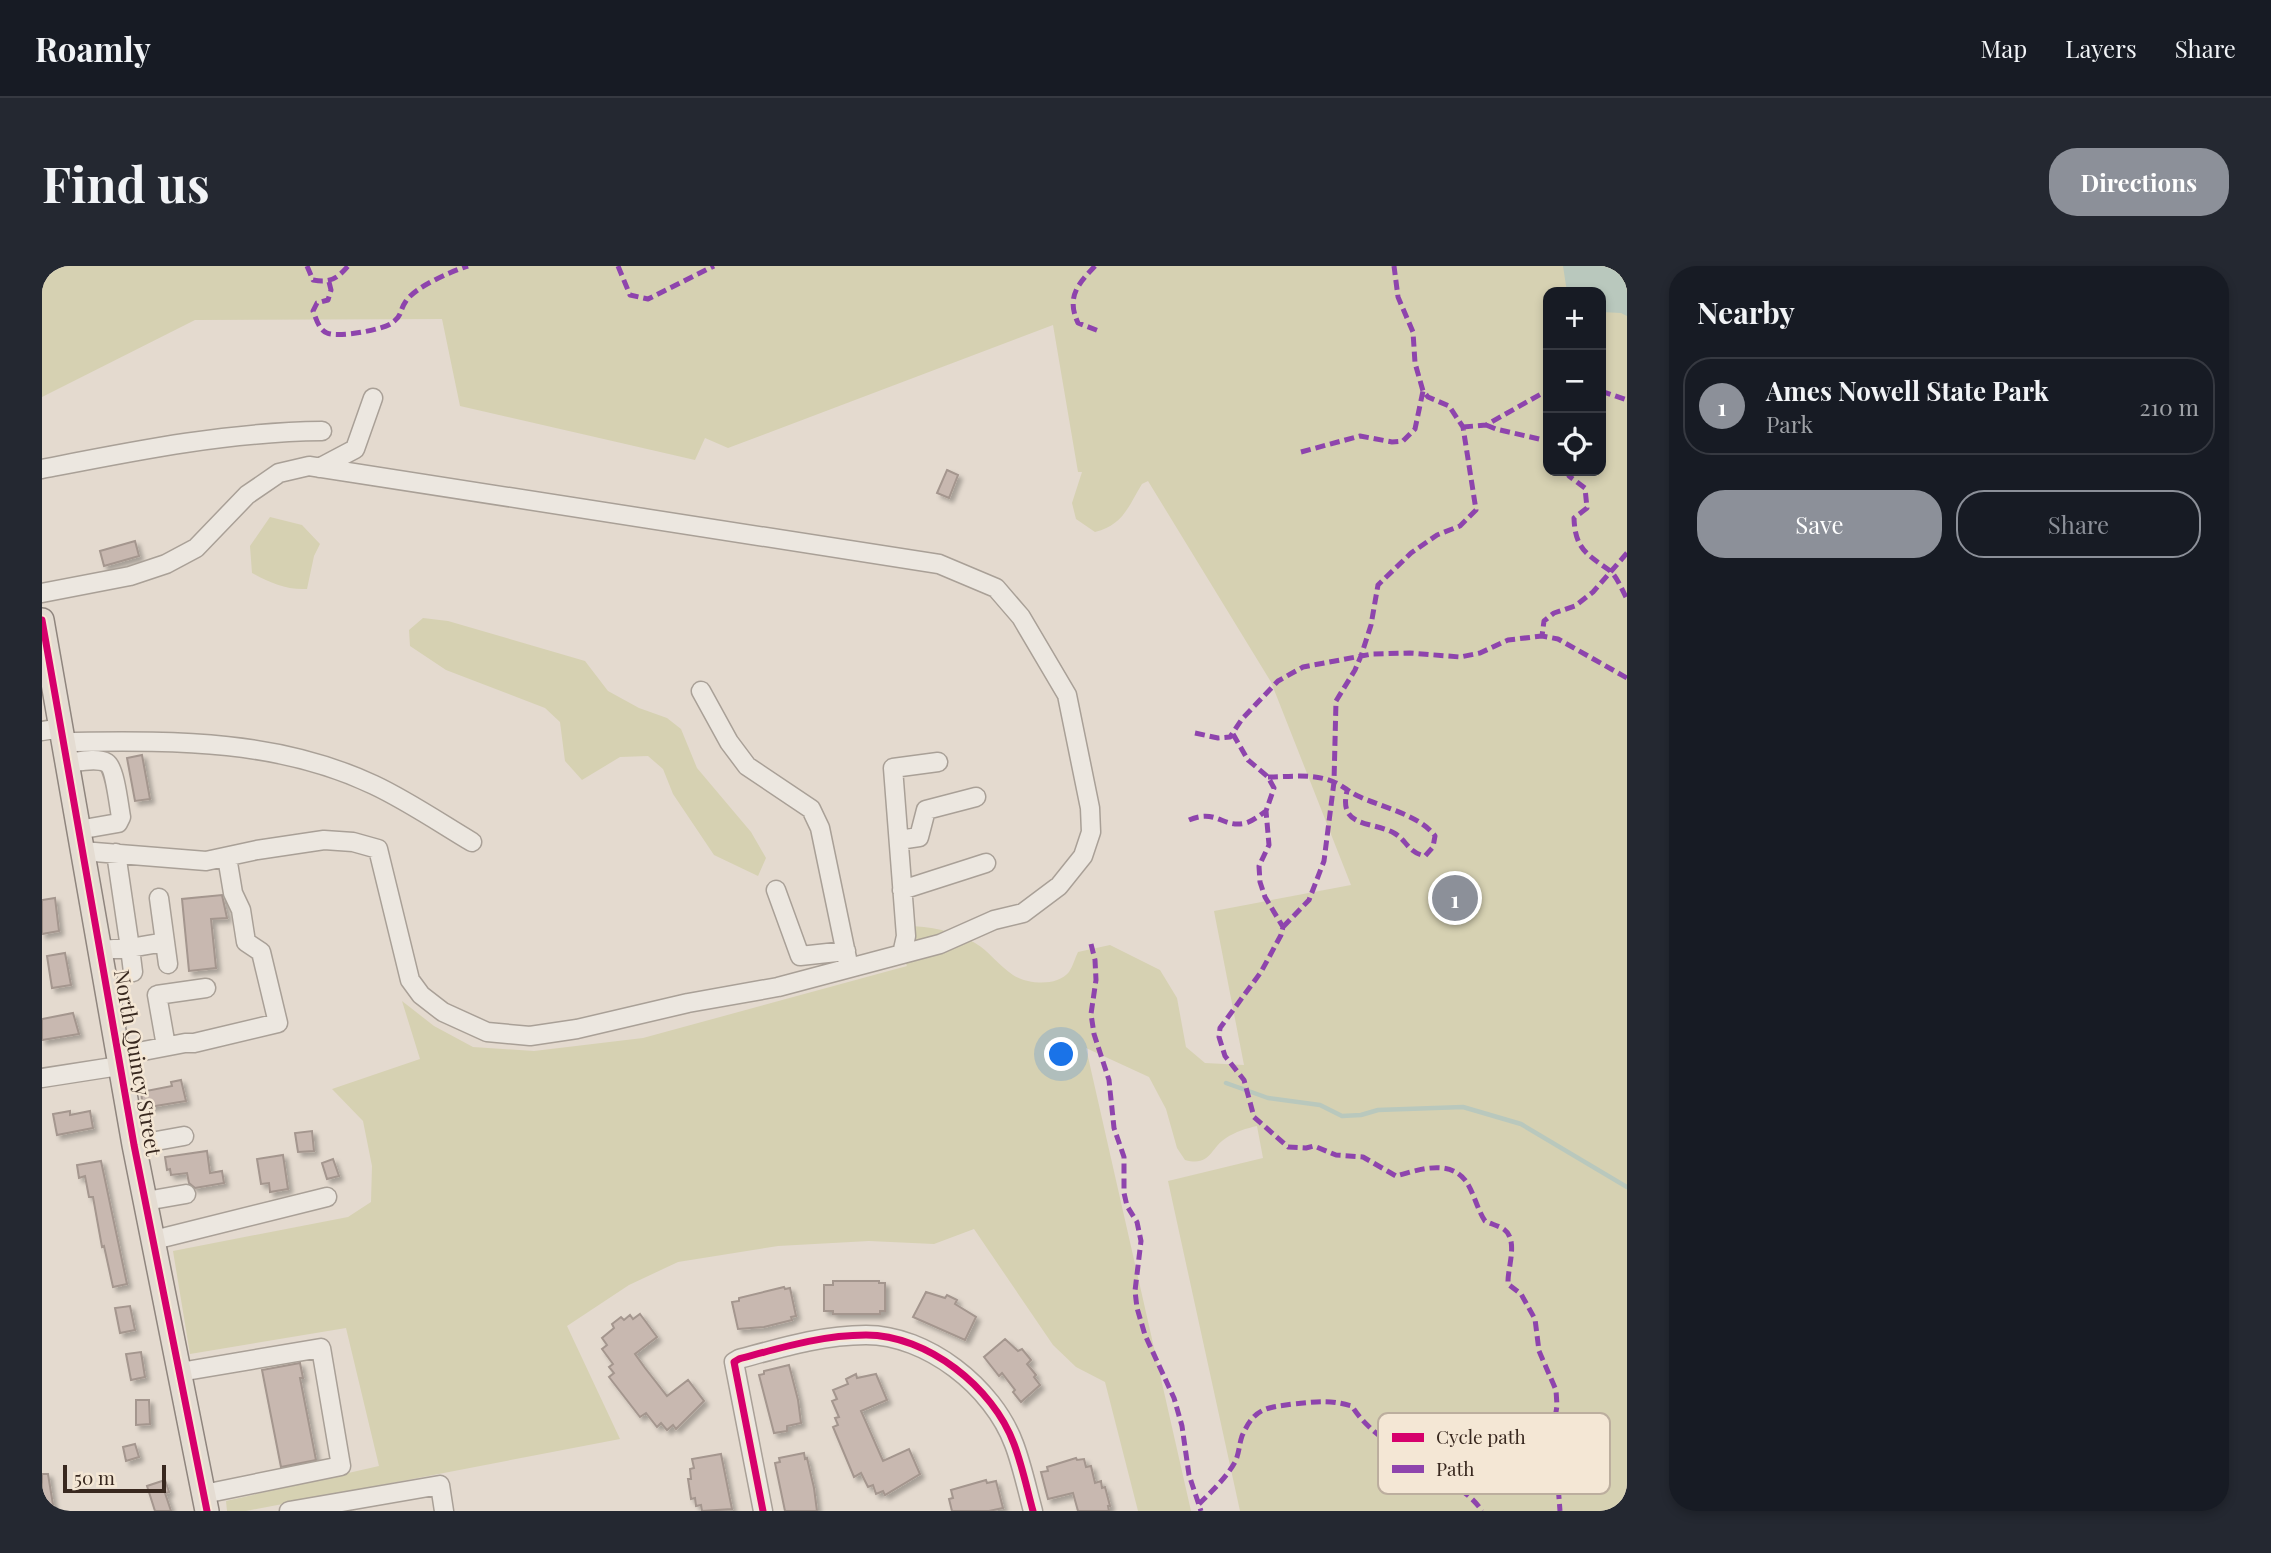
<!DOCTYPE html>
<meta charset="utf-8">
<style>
:root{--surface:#171b24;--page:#242831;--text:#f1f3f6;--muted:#9ea1a6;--line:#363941;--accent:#8c9099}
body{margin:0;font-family:"Playfair Display",serif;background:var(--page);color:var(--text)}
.controls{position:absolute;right:21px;top:21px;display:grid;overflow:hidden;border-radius:14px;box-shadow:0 4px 10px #0003}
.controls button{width:63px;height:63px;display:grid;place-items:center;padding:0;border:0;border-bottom:2px solid var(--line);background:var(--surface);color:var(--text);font:35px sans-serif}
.scale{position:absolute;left:21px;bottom:18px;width:103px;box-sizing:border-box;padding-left:7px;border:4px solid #38281f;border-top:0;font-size:19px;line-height:24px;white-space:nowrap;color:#38281f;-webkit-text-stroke:5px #f4e7d5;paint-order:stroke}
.you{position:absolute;left:1020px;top:789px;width:24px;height:24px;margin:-18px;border:5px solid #fff;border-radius:50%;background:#1a73e8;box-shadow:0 0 0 10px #1a73e833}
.badge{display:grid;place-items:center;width:46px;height:46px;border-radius:50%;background:var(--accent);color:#fff;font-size:23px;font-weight:700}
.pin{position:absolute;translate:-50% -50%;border:4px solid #fff;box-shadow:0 2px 7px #0006}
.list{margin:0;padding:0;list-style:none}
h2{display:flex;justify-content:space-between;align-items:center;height:91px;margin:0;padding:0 28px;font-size:30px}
h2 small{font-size:23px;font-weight:400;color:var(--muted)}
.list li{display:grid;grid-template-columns:46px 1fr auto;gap:21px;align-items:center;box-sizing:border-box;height:98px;margin:0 14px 14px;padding:0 14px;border:2px solid var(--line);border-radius:28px}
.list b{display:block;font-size:26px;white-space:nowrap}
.list p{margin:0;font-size:23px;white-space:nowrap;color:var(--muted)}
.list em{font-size:23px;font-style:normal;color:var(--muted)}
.actions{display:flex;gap:14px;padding:21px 28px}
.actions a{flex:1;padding:16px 0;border:2px solid var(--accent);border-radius:28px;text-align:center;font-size:24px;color:var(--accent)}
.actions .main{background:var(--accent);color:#fff}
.icon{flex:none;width:38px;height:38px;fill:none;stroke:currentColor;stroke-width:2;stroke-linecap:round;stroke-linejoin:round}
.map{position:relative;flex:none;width:1585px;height:1245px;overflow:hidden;border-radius:28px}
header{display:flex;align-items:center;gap:42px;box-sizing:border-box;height:98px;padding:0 35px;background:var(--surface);border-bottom:2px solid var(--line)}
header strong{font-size:33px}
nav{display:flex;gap:38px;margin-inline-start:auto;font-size:24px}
.intro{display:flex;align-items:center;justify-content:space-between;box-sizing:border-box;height:168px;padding:0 42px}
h1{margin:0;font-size:49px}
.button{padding:18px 32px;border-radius:28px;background:var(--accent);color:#fff;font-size:24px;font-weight:700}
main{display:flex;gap:42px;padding:0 42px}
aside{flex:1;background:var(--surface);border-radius:28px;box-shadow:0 4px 10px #0003}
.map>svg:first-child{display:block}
</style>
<header>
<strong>Roamly</strong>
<nav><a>Map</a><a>Layers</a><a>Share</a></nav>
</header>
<div class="intro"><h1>Find us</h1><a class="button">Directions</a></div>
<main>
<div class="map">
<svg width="1585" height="1245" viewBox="0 0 1585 1245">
<defs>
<filter id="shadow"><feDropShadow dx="4" dy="4" stdDeviation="2" flood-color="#0004"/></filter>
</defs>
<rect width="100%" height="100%" fill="#e4dacf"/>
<path fill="#d6d1b2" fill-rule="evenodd" d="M0,0h1585v1245h-387l-72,-330 95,-23 -6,-32c-10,2 -22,6 -31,12 -16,10 -15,29 -41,22l-8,-12 -11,-39 -17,-32 -63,-29 105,463h-53l-33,-129 -29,-15 -23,-22 -79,-116 -40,15 -65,-3 -91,5 -100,16 -49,23 -62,41 53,113 -374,72h-19l-1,-10 153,-35 -33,-138 -156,26 -17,-103 175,-34 23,-15 1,-36 -9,-45 -31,-32 88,-30 -18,-58 32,25 39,21 61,4 109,-13 264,-72 -10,-21 9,-19c24,0 48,5 69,17 14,8 24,23 38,32 14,9 44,12 56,-3 4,-6 6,-14 9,-20l32,-7 50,25 17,28 9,49 19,16 39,2 -30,-154 137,-26 -80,-203 -123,-201 -6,3c-14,23 -19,41 -47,48l-19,-13 -4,-16 10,-31h-4l-25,-147 -325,123 -23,-10 -10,22 -235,-54 -18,-87 -247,1 -153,77zM1506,26h53v179h-53z
M228,251l32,8 18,19 -6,12 -7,33c-21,1 -37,-6 -55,-16l-2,-27z
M381,352l25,3 137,40 23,30 31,17 28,10 14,11 16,39 54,64 15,26 -8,18 -44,-21 -41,-61 -10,-25 -15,-13 -28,1 -38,23 -17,-19 -5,-39 -15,-14 -99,-38 -36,-24 -1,-16z"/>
<path fill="#b9c8bd" d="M1521,0h64v50l-6,-3 -20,-1v-20h-34z"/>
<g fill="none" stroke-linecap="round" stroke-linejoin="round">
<path stroke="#b9c8bd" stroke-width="4.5" d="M1184,817l42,15 52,7 22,11 19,-1 17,-5 85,-3 58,17 106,63"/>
</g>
<path fill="#c8b8b0" stroke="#a4968e" stroke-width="2" filter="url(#shadow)" d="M905,204l11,5 -9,23 -12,-5z
M93,275l4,15 -35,10 -4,-15z
M100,489l8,44 -15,2 -8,-43z
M180,629l5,23 -16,1 5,49 -27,3 -7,-72z
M13,632l4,33 -17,3v-34z
M23,687l6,32 -19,3 -5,-32z
M31,747l6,21 -37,6v-21z
M139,814l5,21 -43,7 -2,-16 31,-6 -1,-4z
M28,845v4l20,-4 3,17 -36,7 -4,-21z
M270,865l2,20 -16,1 -3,-19z
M165,885l3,22 12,-2 2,12 -29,5 -6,-5 -2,-10 -16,2 -1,-6 -3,1 -2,-13z
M241,889l5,34 -18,3 -1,-9 -8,1 -4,-25z
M291,893l6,17 -12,3 -5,-16z
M59,895l26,123 -14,3 -9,-41 -2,1 -9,-50h-4l-4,-21 -6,2 -2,-13z
M791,1015h46v2h6v28h-5v3h-47v-3h-9v-26h9z
M742,1021l1,2 5,-1 6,28 -5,1 1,3 -28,7 -26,2 -6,-27 7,-1v-3z
M884,1026l19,6 2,-3 10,5 -2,4 21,13 -11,23 -52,-23z
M88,1040l5,24 -15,3 -5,-25z
M598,1048l17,23 -22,17 10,14 22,28 21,-16 16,21 -28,28 -3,-4 -6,5 -6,-7 -4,4 -11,-14 -6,4 -31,-40 5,-4 -5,-6 4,-3 -11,-15 5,-4 -5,-7 12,-10 -2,-4 9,-7 3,3 6,-5 3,4z
M963,1073l13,12 4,-2 9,11 -4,4 9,11 -2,2 6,8 -19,17 -8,-10 2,-2 -13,-17 -3,3 -15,-19z
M99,1086l4,25 -14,3 -5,-26z
M258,1097l3,15h-3l16,82 -35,7 -19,-97z
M747,1099l9,35 3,23 -14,3v5l-13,2 -15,-58 5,-1v-3z
M814,1108l1,4 19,-4 11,26 -26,11 22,50 26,-12 11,25 -35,21 -2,-4 -7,3 -3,-9 -5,2 -7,-14 -7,4 -21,-50 5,-2 -3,-7 4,-1 -7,-16 5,-2 -4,-9 15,-6 -2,-5z
M94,1134h13l1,24 -14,1z
M93,1178l4,13 -13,4 -3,-14z
M762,1187l1,6 2,-1 7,30 3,23h-32l-10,-48 5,-1 -1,-4z
M679,1188l11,55 -30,2 -1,-6 -5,1 -1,-8 -4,1 -3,-20h3l-1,-10 4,-1 -2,-9z
M1034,1192l1,2 7,-1 2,8 5,-1 4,17 6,-2 1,7 3,-1 5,19h-2l1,5h-31l-5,-18 -25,6 -7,-27 7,-1 -1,-4z
M0,1208h6l6,37h-12z
M123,1214l4,12 -4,1 6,18h-16l-8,-25z
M944,1214l1,3 9,-2 7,27 -14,3h-37l-3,-12 4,-1 -2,-8z"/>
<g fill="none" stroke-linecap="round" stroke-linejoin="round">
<defs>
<path id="minor" d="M277,202l36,-19 18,-51
M0,203c92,-18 185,-37 280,-38
M0,327l88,-17 36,-12 30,-16 51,-53 32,-22 30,-7 630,98 57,24 25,29 46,78 23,113 1,24 -8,24 -24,30 -36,27 -29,7 -54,24 -162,43 -90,16 -111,26 -47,7 -43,-4 -44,-20 -22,-17 -11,-15 -32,-131 -25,-7 -29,-2 -67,10 -51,11 -124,-10
M659,425l28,51 18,24 64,43 9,19 29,140
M0,465l19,-3
M21,476c107,-1 212,-4 311,43 34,16 66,38 98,57
M25,497c10,-1 30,-6 40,0 8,5 12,44 14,54l-3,6 -40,7
M857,574l20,-3 7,-27 50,-13
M734,624l24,66 46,-5
M860,624l84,-27
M123,676l3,22
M57,684l31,-2 -14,-95
M860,688l4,-18 -13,-168 45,-6
M91,706l-3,-24 35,-6 -6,-44
M124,780l-9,-51 49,-7
M75,790l68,-13h9l84,-20 -17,-71 -15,-10 -5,-32 -8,-17 -6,-36
M0,812l77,-12
M92,879l50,-9
M104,935l40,-7
M112,974l173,-43
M138,1106l141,-24 20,118 -137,28
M247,1245l151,-26 4,26
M721,1245l-29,-149 5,-3c41,-11 83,-24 127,-24 61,0 127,52 148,109 8,21 13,45 19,67"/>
<path id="major" d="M0,354l92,525 73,366"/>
</defs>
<use href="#minor" stroke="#a9a097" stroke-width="21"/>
<use href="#major" stroke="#8f857e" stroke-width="26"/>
<use href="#minor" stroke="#ece7e0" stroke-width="18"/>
<use href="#major" stroke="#e4dcd2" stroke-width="23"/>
<path stroke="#8e44ad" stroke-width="5" stroke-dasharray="10 5" stroke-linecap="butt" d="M265,0l6,14c17,3 24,-1 35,-14
M576,0l12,29 18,4 66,-33
M1053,0c-17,18 -29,31 -17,57l21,8
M0,14l8,-14
M287,16l2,8 -3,10 -11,3 -4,8c3,7 6,19 14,22 11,5 55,-3 65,-10 11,-8 7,-12 14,-22 9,-14 46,-30 62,-35
M1559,125l26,9
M1444,159l10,4 52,12
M1421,161l23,-2 62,-35
M1259,186l59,-16 32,6 11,-1 12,-12 8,-38
M1526,205l1,5 16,12 2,20 -13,10c1,30 12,36 35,52 8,6 13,20 18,29
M1585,287l-34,39 -18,14 -21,7 -10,8 -2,15 16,3 69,39
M1153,467l23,5 12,-1 12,-18 36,-38 25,-14 69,-13 38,-1 50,4 20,-4 28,-13 34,-4
M1191,468l15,26 20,17 6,11 -8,23 3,34 -10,21 1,16 5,15 18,30 -2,8 -20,37 -41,56 -1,9 6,19 19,24 10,37 34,30 18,1 8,-2 22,9 27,2 33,19c22,-6 52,-17 69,4 8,10 12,29 20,41 6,3 11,4 17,7 18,10 5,40 6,56l13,10 14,25 4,32 17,39 1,16 -3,18 -13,25 2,13 9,10 6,13 2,26
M1226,511c21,0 46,-4 66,5 8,3 15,10 24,14 23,11 62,19 77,40l-2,11 -8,9c-18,-4 -18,-16 -31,-23 -22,-12 -56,-5 -47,-42
M1147,554c28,-12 34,9 57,3 7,-2 14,-8 20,-12
M1241,661l26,-27 15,-39 10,-79 2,-81 19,-31 6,-14 10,-31 7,-40 33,-32 26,-18 23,-9 16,-16 -13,-83 -14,-21 -21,-9 -5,-6 -8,-28 -2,-31 -15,-35 -4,-31
M1049,678l4,16 1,20 -5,34 3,20 15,46 5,48 10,29v36l3,13 10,16 4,19 -6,50 2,17 8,27 29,63 8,28 7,49 12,36
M1157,1238c13,-13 27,-26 36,-42 4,-8 4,-17 7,-26 13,-29 24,-28 51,-32 25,-2 33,-5 59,2 21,35 70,55 103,79 10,8 20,15 27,26"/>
<defs>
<path id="cycleway" d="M0,354l92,525 73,366
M721,1245l-29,-149 5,-3c41,-11 83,-24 127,-24 61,0 127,52 148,109 8,21 13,45 19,67"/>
</defs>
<use href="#cycleway" stroke="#f4e7d5" stroke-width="11"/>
<use href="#cycleway" stroke="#d6006c" stroke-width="7"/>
</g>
<g text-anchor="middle" stroke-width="5" stroke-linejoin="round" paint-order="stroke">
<g font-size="21" fill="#38281f" stroke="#f4e7d5">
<text transform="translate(95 797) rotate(80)" y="7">North Quincy Street</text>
</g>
</g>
<rect x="1336" y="1147" width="232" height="81" rx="10" fill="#f4e7d5" stroke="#bcae9e" stroke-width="2"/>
<rect x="1350" y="1167" width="32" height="9" fill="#d6006c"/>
<rect x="1350" y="1199" width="32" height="8" fill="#8e44ad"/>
<g font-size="19" fill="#38281f">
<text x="1394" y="1178">Cycle path</text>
<text x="1394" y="1210">Path</text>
</g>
</svg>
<div class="controls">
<button>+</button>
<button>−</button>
<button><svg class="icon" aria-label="locate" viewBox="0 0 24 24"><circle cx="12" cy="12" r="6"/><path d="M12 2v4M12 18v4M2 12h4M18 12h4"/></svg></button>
</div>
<div class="scale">50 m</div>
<div class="you"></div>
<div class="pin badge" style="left:1413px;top:632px">1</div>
</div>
<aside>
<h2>Nearby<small></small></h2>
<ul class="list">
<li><span class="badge">1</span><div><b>Ames Nowell State Park</b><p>Park</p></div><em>210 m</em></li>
</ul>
<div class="actions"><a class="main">Save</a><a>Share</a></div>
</aside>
</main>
